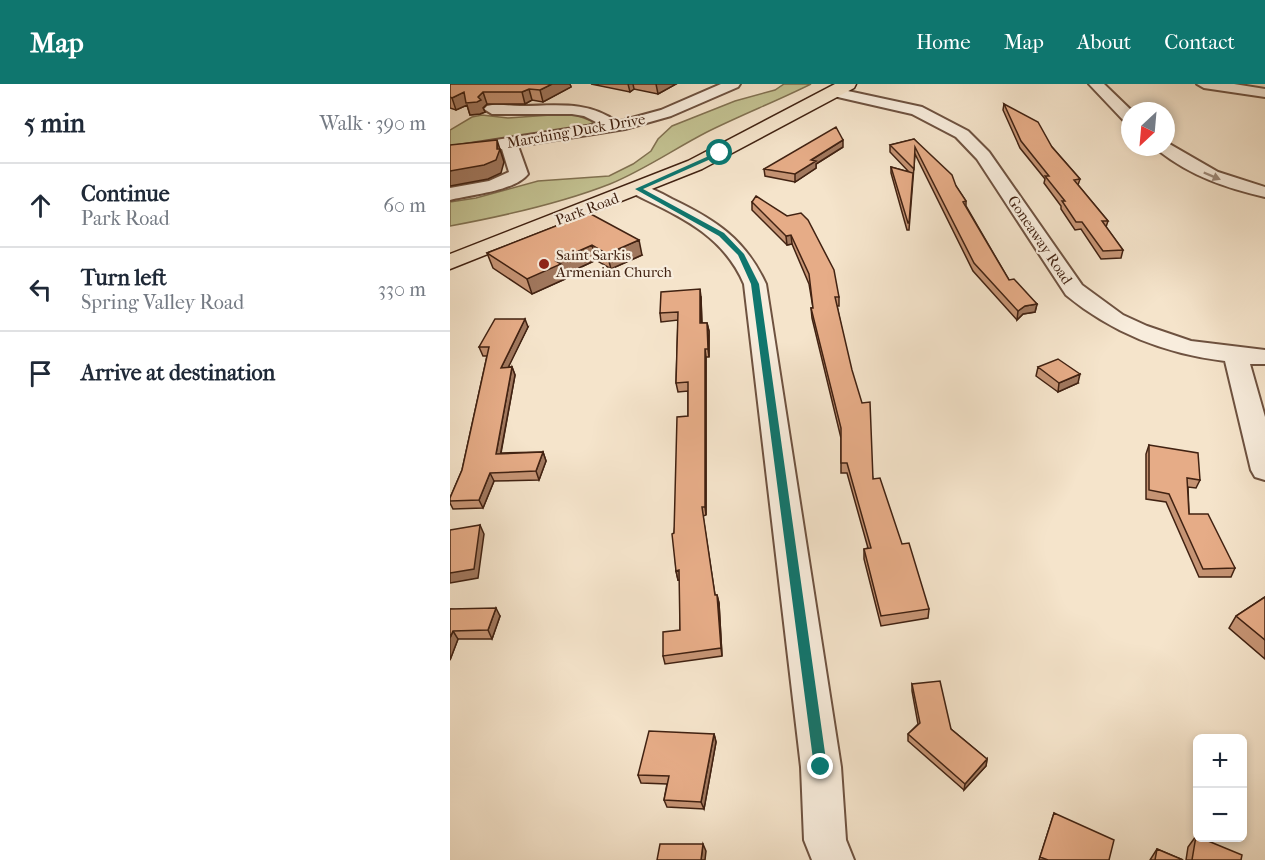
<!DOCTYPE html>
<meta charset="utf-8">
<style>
:root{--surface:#fff;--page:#f6f6f7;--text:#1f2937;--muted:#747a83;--line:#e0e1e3;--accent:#0f766e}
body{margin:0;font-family:"IM FELL French Canon",serif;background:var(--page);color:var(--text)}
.controls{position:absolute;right:18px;bottom:18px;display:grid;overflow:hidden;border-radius:9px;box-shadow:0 3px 9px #0003}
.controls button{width:54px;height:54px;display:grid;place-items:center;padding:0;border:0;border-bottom:2px solid var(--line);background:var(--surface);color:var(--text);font:30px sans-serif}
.compass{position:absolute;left:671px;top:18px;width:54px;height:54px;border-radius:50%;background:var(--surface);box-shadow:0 3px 9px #0003;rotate:206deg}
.stop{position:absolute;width:18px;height:18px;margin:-14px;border:4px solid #0f766e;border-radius:50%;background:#fff}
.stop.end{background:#0f766e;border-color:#fff;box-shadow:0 2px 6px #0008}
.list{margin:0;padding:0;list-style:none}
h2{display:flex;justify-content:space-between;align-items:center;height:78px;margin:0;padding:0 24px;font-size:26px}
h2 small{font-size:20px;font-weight:400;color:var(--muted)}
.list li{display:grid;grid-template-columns:39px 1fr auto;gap:18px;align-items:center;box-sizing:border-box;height:84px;padding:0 24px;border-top:2px solid var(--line)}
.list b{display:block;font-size:22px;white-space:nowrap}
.list p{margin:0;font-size:20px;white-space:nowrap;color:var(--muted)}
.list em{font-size:20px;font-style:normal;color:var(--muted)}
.icon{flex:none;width:33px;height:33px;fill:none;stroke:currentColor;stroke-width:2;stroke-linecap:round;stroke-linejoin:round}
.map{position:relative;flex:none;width:815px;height:776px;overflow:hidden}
header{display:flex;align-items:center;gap:36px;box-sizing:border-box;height:84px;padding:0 30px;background:var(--accent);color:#fff}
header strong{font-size:28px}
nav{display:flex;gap:33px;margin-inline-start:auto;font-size:21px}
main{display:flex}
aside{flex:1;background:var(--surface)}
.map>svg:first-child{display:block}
</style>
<header>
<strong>Map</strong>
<nav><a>Home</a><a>Map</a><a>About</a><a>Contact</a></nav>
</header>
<main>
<aside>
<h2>5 min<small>Walk · 390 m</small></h2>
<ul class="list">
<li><svg class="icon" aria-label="ahead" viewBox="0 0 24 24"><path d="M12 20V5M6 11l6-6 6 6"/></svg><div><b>Continue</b><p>Park Road</p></div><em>60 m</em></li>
<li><svg class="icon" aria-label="left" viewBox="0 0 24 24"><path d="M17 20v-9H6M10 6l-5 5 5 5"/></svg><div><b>Turn left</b><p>Spring Valley Road</p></div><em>330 m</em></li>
<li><svg class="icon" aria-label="arrive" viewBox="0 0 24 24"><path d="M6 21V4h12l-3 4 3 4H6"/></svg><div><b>Arrive at destination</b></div></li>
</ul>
</aside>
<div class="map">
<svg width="815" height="776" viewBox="0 0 815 776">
<rect width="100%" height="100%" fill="#f5e4cb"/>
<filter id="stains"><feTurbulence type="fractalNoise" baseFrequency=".00333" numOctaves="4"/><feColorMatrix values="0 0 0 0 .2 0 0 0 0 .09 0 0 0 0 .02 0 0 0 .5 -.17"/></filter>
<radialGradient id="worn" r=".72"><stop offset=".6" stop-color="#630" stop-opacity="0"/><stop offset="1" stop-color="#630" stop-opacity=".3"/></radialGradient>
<path fill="#c3c292" stroke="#827252" stroke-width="1.5" d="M334,0h27c-34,17 -70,31 -104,48 -33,17 -63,38 -97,52 -51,20 -106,32 -160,42v-24l26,-4 62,-17 71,-5 24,-12 18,-13 7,-12 14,-13 63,-25 40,-11z
M115,30l11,1 18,7 -9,5 -135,22v-19l22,-13 10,-2 26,3z"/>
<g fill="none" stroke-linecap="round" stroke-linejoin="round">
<defs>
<path id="minor" d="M271,0h19l-2,3 -67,29 -46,13 -107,17 10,28c-13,17 -58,21 -78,26v-12l39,-7 20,-9 -7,-23 -52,8v-10l150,-23 -16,-8 -12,-2h-80l-8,-5 3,-3c10,-3 22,0 33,0 34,0 68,-6 97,16l44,-12z
M639,0h15l28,27 -2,12 -6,-2z
M747,0h37l31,5v8l-61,-9z
M384,4l88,19 46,24 21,21 93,133 41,30 24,11 44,15 74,9v14h-15l15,53v63l-10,-3 -4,-7 -26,-109c-59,-7 -113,-28 -159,-66l-89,-136 -21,-22 -44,-23 -83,-19 -2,-3z
M716,58l52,30 47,15v10c-39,-9 -74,-21 -106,-46l-2,-4h9z
M188,100c12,3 23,9 34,15 44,21 73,40 94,85l75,483 5,73 8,20h-42l-8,-20 -3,-73 -57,-483c-22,-51 -66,-68 -112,-91l-3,-4 3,-4z"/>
<path id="major" d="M385,0h21l-2,4 -152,81 -252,100v-15l238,-93z"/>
</defs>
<use href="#minor" stroke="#6e5240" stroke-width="4"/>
<use href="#major" stroke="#412212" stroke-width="3"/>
<use href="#minor" fill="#f8eddd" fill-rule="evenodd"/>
<use href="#major" fill="#f5e4cb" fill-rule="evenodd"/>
</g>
<path fill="#c69474" stroke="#412212" stroke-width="1.5" d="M0,0h120l1,3 -28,15 -11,-2 -7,4h-38l-4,4 2,4 -5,2 -10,1 -3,-10 -11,5 -6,-2z
M141,0h85l-18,10 -24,-5 -4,3z
M554,20l48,43 28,32 -2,6 30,36 -2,6 17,23 -2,8 -20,1 -20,-30 -6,1 -14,-21v-3l-17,-23 1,-4 -25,-31 -17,-38z
M464,55l42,47 10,15v5l43,74 28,24 -2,8 -12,2 -6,6 -44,-49 -58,-117 -6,76h-2l-16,-57v-6l18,5 -19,-20v-7z
M393,63l-27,17v4l-21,14 -30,-6 -1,-7z
M302,118l35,14 52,81v9h-2l36,173 56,130 -1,9 -47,8 -17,-67v-10l4,-1 -21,-75h-6v-35l-29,-120 -1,-10h2l-4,-24 -17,-40 -5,1 -35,-35z
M139,129l53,42 -31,14 -15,-9 -32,15 1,4 -33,15 -39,-26 -6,-15z
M251,213l1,26h5l2,8v26h-3v158l-3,1 12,79h2l2,8 3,53 -57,8 -2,-8 17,-26v-51l-2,1 -2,-9 -2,-38 14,-117v-25l-10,1 -2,-9 2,-63 -17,2 -1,-9z
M78,243l-20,40h4l3,8 -14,78 42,-1 3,9 -7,19 -45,1 -11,27 -30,1 -3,-6v-5l12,-28 25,-114h-4l-4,-9z
M588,283l40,16 -20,9 -22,-16z
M699,361l51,35 -4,8 -8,-1 1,27 46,54 -4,9h-32l-33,-75 -20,-3v-45z
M815,513v62l-36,-31 7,-12z
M0,525l50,7 -8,23h-34l-8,21z
M462,600l39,45 36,30 -1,7 -22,24 -56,-49v-7l10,-10 -6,-33z
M264,650l2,8 -12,67 -37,-2 -3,-7 3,-16 -26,-1 -3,-8z
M604,729l55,47h-70z
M746,752l45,24h-55l2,-13z
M707,765l26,11h-33z"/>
<path fill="#a1785e" stroke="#412212" stroke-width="1.5" d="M102,0h18l1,3 -28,15 -3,-12z
M178,0h5l1,5 -4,3z
M206,0h20l-18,10z
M79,5l3,11 -7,4 -3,-12z
M14,8l14,5 5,-5 4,12 -4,4 2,4 -5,2 -10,1 -3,-10 -11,5 -4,-12z
M47,56l7,22 -3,11 -13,6 -38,7v-15l47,-22z
M393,56v7l-27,17v4l-21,14v-8l16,-14z
M341,151l1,9 -5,1 -1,-9z
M189,156l3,15 -31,14 -4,-15z
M142,161l4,15 -32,15 1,4 -33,15 -5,-15 29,-18z
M250,205l1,8 1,35 -2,-9z
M587,220l-2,8 -12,2 -6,6 1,-9 7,-5z
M75,235l3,8 -24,49 -3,-8z
M257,239l2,8v26l-1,-8z
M255,265l1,8v158l-1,-8z
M62,283l3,8 -16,87 -3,-8z
M630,290l-2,9 -20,9 1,-9z
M93,368l3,9 -7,19 -3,-9z
M40,389l4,8 -11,27 -4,-8z
M30,441l4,9 -6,44 -28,5v-10z
M229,486l3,9 -4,1 -2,-9z
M267,511l2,8 3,53 -1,-8z
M46,524l4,8 -8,23 -4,-9z
M3,547l5,8 -8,21v-22z
M264,650l2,8 -12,67 -3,-7z
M537,675l-1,7 -22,24 1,-6z
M253,760l3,7 -1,9h-4z"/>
<path fill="#e6ac87" stroke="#412212" stroke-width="1.5" d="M0,0h102l-12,6 -11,-1 -7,3h-39l-5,5 3,3 -4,2 -11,1 -2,-11 -12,6 -2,-1z
M554,20l34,18 14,25 28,32 -6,1 34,41h-6l21,29 -20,1 -21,-29h-6l-14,-21h3l-20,-25h4l-28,-35z
M386,43l7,13 -32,20 5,1 -21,13 -31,-5z
M464,55l38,36 4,11 10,15 -3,1 46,78 5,-1 23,25 -12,2 -7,5 -44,-48 -59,-116 -1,22 -24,-24z
M47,56v9h3l-4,11 -12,5 -34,6v-26z
M441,83l22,6 -4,50h-1z
M306,112l31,20 14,-3 7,7 26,50 5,27h-4l17,73 10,33 8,-1 3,77 7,-1 22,66 7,-1 20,66 -48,7 -17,-67 7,-1 -24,-85h-6v-35l-30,-120h2l-4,-34 -18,-39 -5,1 -34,-34z
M139,129l50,27 -32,14 -15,-9 -36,16 5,3 -34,15 -40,-26z
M250,205v34h7l1,26h-3v158h-3l13,88h2l4,53 -58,8v-24l17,-2 -1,-60 -3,1 -4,-37 2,-1 3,-116 11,-1v-34l-12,1 2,-71 -18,1 1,-21z
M45,235h30l-24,49 11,-1 -16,87 47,-2 -7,19 -46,2 -11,27 -29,1v-3l12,-28 27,-123h-10z
M608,275l22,15 -21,9 -21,-16z
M699,361l49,8 2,27 -13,-2 2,36h19l27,54 -32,1 -34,-75 -20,-4z
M30,441l-6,44 -24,4v-43z
M815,513v43l-29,-24z
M46,524l-8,22 -35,1 -3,7v-29z
M490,597l11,48 36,30 -22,25 -57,-50 12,-11 -8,-39z
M199,647l65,3 -13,68 -37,-2 5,-24 -31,-1z
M604,729l60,27 -5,20h-61l-8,-3z
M746,752l46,19 -1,5h-49z
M210,760h43l-2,16h-44z
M707,765l26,11h-28z"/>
<defs><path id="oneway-solid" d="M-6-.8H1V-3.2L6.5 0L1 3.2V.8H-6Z" transform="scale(1.5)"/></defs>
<use fill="#9c8878" href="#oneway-solid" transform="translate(762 92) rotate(23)"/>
<path fill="#0f766e" d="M270,67l2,3 -79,35 81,44 20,21 15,30 68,483 -2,4 -4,2 -5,-2 -2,-4 -63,-483 -13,-29 -19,-19 -84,-47z"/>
<circle fill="#8f2418" stroke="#f8eddd" stroke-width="2" cx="94" cy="180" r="6"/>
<g text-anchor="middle" stroke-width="4.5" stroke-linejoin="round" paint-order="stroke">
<g font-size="15" fill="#412212" stroke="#f8eddd">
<text transform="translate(126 47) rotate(-10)" y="5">Marching Duck Drive</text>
<text transform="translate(137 125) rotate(-21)" y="5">Park Road</text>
<text transform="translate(590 156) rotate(56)" y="5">Goneaway Road</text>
</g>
<g font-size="15" fill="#412212" stroke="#f8eddd" text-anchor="start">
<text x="106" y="176">Saint Sarkis<tspan x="106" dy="17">Armenian Church</tspan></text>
</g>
</g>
<rect width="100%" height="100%" filter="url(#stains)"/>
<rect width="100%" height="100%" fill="url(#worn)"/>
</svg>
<div class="controls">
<button>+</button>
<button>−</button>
</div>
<svg class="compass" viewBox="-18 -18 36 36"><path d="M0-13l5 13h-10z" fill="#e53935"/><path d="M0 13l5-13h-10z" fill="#747a83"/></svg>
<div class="stop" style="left:270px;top:69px"></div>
<div class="stop end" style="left:371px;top:683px"></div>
</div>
</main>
